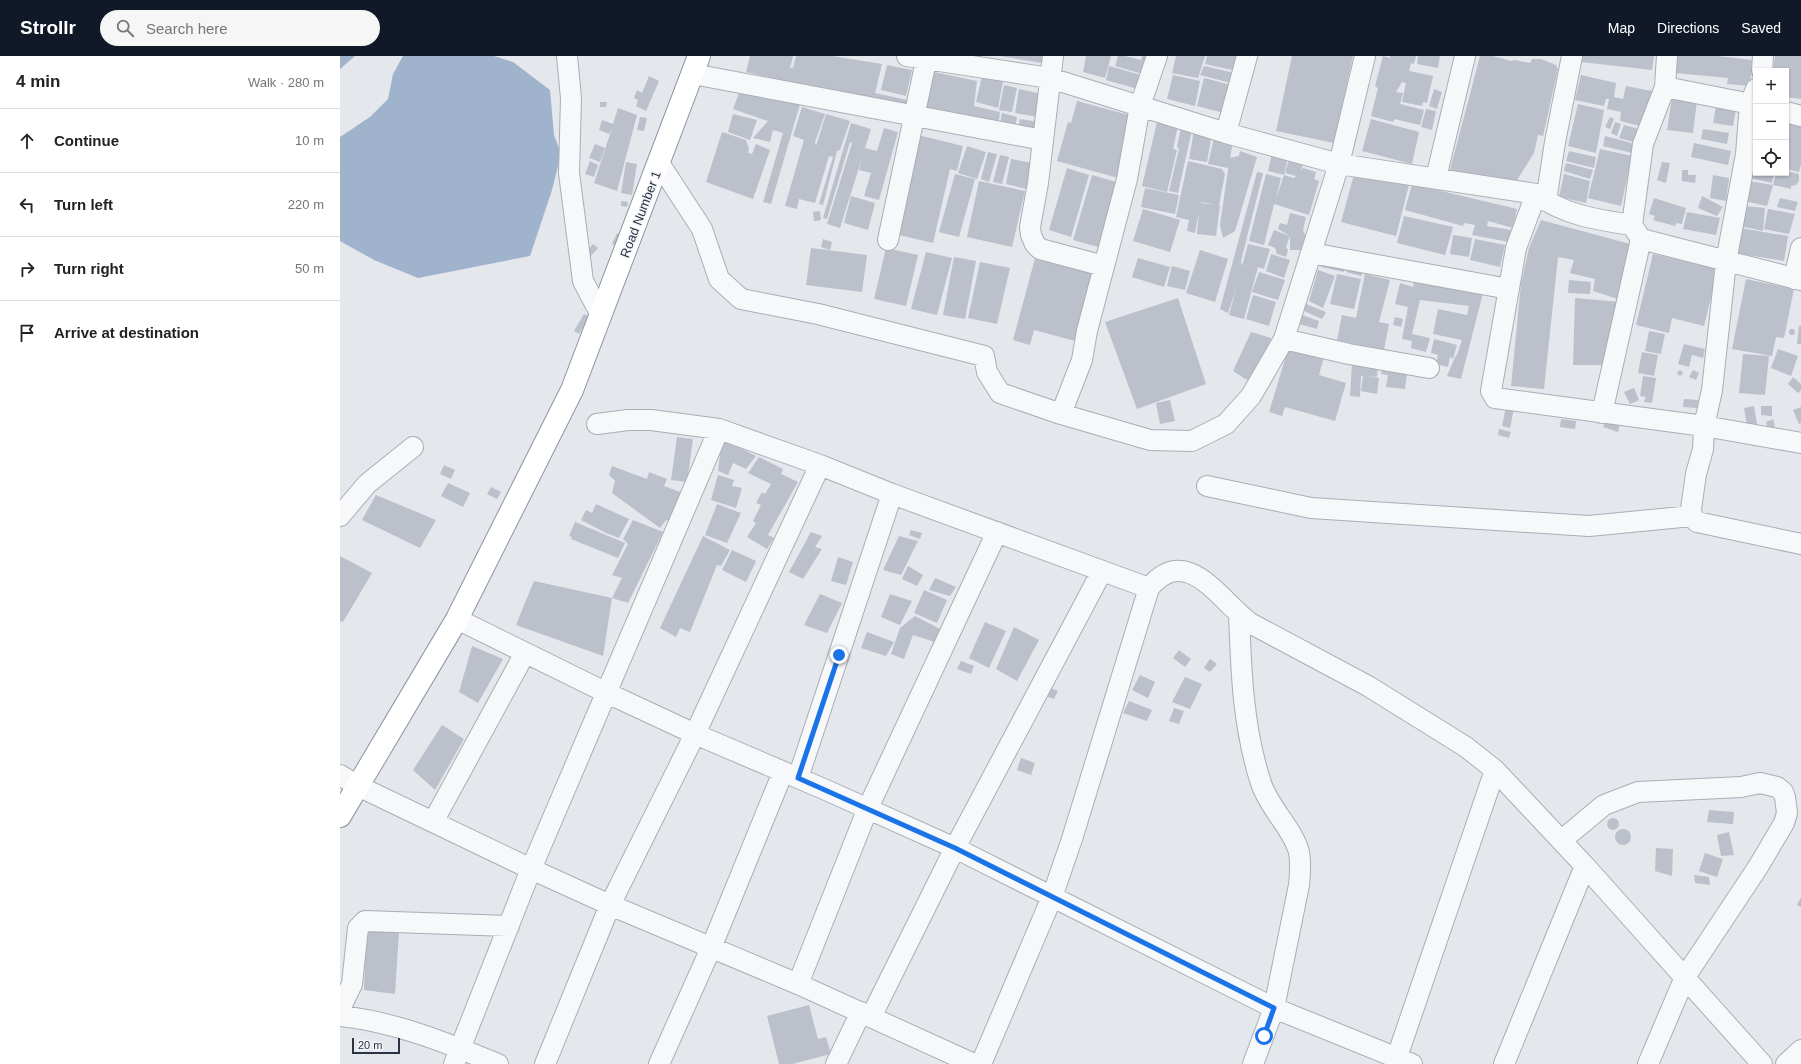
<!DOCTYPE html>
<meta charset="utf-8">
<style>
:root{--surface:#fff;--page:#f6f6f6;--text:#222;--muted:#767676;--line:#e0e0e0;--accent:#111827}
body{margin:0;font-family:Helvetica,sans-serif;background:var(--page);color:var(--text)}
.controls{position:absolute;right:12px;top:12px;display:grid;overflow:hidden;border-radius:0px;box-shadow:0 1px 3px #0004}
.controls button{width:36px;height:36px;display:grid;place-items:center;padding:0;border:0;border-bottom:1px solid var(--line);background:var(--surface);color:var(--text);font:20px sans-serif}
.scale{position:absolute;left:12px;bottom:10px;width:48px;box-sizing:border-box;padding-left:4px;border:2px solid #2b3445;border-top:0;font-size:11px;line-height:14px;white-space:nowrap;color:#2b3445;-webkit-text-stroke:3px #f4f6f9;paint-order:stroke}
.stop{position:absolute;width:12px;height:12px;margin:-9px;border:3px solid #1a73e8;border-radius:50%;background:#fff}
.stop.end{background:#1a73e8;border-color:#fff;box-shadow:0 1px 4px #0008}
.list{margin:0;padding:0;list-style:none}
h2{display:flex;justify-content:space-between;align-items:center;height:52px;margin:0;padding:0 16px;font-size:17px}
h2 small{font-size:13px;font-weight:400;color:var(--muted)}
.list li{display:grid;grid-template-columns:26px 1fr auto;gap:12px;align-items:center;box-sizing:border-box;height:64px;padding:0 16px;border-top:1px solid var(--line)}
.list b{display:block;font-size:15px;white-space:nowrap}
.list em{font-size:13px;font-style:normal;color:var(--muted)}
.icon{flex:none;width:22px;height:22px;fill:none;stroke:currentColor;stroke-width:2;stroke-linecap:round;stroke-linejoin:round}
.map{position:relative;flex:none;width:1461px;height:1008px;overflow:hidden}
header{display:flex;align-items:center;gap:24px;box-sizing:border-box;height:56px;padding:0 20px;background:var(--accent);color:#fff}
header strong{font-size:19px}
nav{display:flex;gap:22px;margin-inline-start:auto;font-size:14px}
.search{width:280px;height:36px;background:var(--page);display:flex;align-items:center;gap:10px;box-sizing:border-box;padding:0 14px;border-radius:22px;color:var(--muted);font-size:15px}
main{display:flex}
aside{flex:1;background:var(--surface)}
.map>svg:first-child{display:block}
</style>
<header>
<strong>Strollr</strong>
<div class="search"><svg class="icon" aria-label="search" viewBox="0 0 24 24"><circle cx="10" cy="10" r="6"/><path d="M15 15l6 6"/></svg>Search here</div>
<nav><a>Map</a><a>Directions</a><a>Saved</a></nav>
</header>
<main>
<aside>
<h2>4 min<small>Walk · 280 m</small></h2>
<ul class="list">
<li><svg class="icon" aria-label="ahead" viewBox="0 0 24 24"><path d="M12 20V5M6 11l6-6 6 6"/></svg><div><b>Continue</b></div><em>10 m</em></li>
<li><svg class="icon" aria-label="left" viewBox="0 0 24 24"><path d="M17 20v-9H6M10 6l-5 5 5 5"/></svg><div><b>Turn left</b></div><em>220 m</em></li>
<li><svg class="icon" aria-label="right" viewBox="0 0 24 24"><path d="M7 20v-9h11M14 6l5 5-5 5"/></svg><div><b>Turn right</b></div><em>50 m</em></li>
<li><svg class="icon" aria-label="arrive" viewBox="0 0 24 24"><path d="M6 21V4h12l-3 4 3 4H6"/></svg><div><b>Arrive at destination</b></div></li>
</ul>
</aside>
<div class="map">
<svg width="1461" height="1008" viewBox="0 0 1461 1008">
<rect width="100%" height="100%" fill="#e4e7ec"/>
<path fill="#9fb4cc" d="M0,0h15l-15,13z
M63,0h91l19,6 37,28 4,45 7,19 -9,36 -22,66 -112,22 -44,-18 -34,-19v-104l30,-20 18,-18 5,-25z"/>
<path fill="#bbc0ca" d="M410,0h43l-3,12h3l3,-12h36l50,8 -7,29 32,7 -3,13 -77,-23 -81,-18z
M660,0h54l-1,9z
M746,0h25l-6,22 -22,-6z
M778,0h7l16,4 1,-4h10l-6,19 -31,-9z
M836,0h29l-7,22 -26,-5z
M867,0h34l-4,15 -32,-7z
M952,0h61l-19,87 -58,-12z
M1043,0l7,2v-2h26l-2,8 -3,-1 -2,8 24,5 -6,27 -4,-1 -1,4 -20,-4 4,-19 -4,-1 -6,10 7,1 -3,11 24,6 -4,15 -26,-6 -1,3 -22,-6 7,-28 -3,-2z
M1078,0h22l-2,12 -21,-4z
M1140,0h13l18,5 4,-1 15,3 2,-4h9l15,6 2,4 -15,67 -5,-1 -4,18 -20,32 -64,-15z
M1242,0h72l-2,14 -71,-8z
M1337,0h40l35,4 -2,26 -23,-2 1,-6 -53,-5z
M1435,0h26v43l-15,-2v-26h-13z
M547,9l25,5 -6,26 -25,-6z
M769,10l32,9 -3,14 -32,-9z
M864,10l30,7 -3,10 -31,-8z
M589,15l48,10 -3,25 26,6 -3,23 -78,-20z
M833,19l27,6 -5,25 -28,-7z
M1241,19l35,8 -2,14 9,2 3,-13 26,5 -8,36 -24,-6 1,-9 -14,-3 2,-10h-3l-2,7 -29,-6z
M309,20l10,5 -13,30 -10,-5 2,-6 -4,-2 3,-8 5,3z
M642,20l21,5 -5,27 -22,-6z
M864,22l27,7 -7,28 -27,-7z
M664,29l13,3 -5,24 -13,-2z
M679,33l23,5 -4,23 -23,-4z
M1094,33l8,3 -5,17 -8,-3z
M400,34l40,11 1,-2 19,5 -29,100 -8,-2 20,-69 -10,-3 -3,12 -17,-4 15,-17 -35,-12z
M1332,42l25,3 -4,32 -26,-3z
M737,45l52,14 -11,63 -61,-17 11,-39 3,1z
M260,46h7l-1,5h-6z
M1238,48l26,6 -8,43 -28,-7z
M1376,50l20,3 -3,17 -20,-3z
M462,51l23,7 -10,28 1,4 10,-32 24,7 -10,29 -3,1 -14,54 -4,-1 14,-47 -4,-1 -14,47 -16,-4 -2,10 -12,-3 19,-66 -11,-4z
M278,52l19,7 -20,76 -23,-8 18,-55 -3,6 -10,-4 3,-10 11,4z
M1086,53l10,2 -4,19 -11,-3z
M662,57l15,4 -4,21 -15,-3z
M393,58l24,6 -7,20 -22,-8z
M300,61l7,1 -3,13 -7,-1z
M1270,61l4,2 -4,10 -5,-2z
M680,63l25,4 -2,15 -26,-5z
M1031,63l48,13 -7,32 -50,-13z
M1446,64l15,4v40l-2,8 -13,-3z
M817,66l21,4 -5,23 4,1 -10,42 -25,-6z
M1275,66l6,2 -4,12 -6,-3z
M511,67l20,6 -6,19 12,3 7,-23 14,4 -19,68 -15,-4 7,-23 -12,-3 3,-12 -22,70 -13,-4 25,-81 -2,-1 -23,77 -4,-1z
M1284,69l18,5 -4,13 -19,-5z
M841,71l11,3 -14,63 -9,-2 10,-42 -2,-2z
M1363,73l26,4 -2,11 -26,-5z
M854,74l18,3 -5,29 -18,-3z
M382,76l24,8 3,9 -1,4 4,1 4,-10 14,6 -17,49 -47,-17z
M875,78l19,3 -4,21 9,-2 1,-5 17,6 -22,74 -12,7 -3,-13 9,-62 -1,5 -20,-4z
M578,79l45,11 -6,25 -7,-2 -17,74 -38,-9z
M1265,80l30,8 -3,9 -29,-7z
M1354,87l37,8 -3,14 -37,-8z
M255,88l10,4 -5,14 -11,-4z
M627,90l19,6 -9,27 -19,-6z
M933,93l16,3 -5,23 -16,-4z
M1260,93l32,7 -11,50 -33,-8z
M1229,95l27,6 -2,11 -28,-7z
M648,96l9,2 -8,28 -8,-3z
M660,99l9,2 -7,27 -9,-2z
M950,99l14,4 -3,12 2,-3 13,4 -2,7 5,2 -10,34 -35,-11 -10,41 -15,-4 17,-67 15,4 -5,21 8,-24 10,3 2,-2 -11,-3z
M671,103l22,4 -6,26 -21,-5z
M1412,104h4v13h18l-2,10 -23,-5z
M250,105l8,4 -4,12 -9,-3z
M848,105l34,8 3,5 -6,31 -18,-3v1l19,2 -4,31 -19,-2 2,-22 -4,21 -8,-2 2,-11 -13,-3z
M286,106l11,2 -5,31 -11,-2z
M1322,106l8,1 -4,20 -9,-3z
M1226,107l27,7 -3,9 -26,-8z
M727,112l22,7 -18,62 -22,-7z
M1342,114h6v5h8l-1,8 -13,-2z
M1015,115l54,14 -13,51 -55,-14z
M1446,115l13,3v7l-3,4 -5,1v3l-18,-4 3,-12h10z
M917,116l6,1 -22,88 1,5 6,-22 22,5 -6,20 -6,-2 -14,52 -15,-4 7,-26 -8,24 -8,-4z
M615,118l20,5 -16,58 -20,-5z
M1224,118l26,7 -4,22 -27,-6z
M752,119l28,8 -18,65 -29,-8z
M1373,119l16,3 -3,23 -16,-3z
M639,125l46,10 -13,56 -45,-10z
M1408,125l25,4 -6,21 -23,-5z
M1072,128l105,25 -4,19 -25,-7 -1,5 24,4 -2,12 -37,-7 3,-10 -11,-2 -1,3 -58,-16z
M805,132l34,7 -4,19 -34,-7z
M511,140l24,7 -7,27 -24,-7z
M1362,140l21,11 -6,9 -19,-8z
M1314,142l32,10 -4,16 -6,-1 -1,3 -22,-6 2,-4 -6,-2z
M1440,142l18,4 -3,9 -18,-4z
M281,145l7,1 -1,5 -6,-1z
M1404,150l21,2 -2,23 -23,-5z
M803,153l37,11 -10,32 -37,-11z
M1428,153l27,5 -6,20 -25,-5z
M480,155l1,9 -7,1 -1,-9z
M1347,156l33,6 -4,17 -33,-6z
M950,157l16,4 -3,13 3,8 -5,12h-11v-14l-4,11 2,3 -2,7 -9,-3 -2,-6 -7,-3 6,-15 16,6 -12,-7 2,-6 7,2z
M1064,160l49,11 -8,28 -48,-12z
M1201,164l93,25 -13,55 -28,-9 2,-12 -25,-6 4,-13 -16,-3 -14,132 -33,-3 10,-102 8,-36z
M1400,172l48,8 -4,25 -50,-8z
M277,177l5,2 -5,11 -5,-2z
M1113,179l19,3 -3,19 -19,-3z
M483,183l9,3 -2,8 -9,-3z
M1135,183l30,6 -5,22 -30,-7z
M253,188l5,4 -9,10 -5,-3z
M471,192l56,7 -5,37 -56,-7z
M546,192l32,7 -12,51 -32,-7z
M860,194l28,9 -13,43 -29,-9z
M697,195l59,16 -21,74 -41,-11 -4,15 -17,-5z
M586,196l26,6 -15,57 -26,-6z
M931,198l19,6 -6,18 -18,-7z
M1313,198l65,15 -14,57 -32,-8 -3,15 -33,-8z
M614,201l22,4 -11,58 -22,-4z
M798,202l32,9 -6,20 -32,-10z
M985,204l22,4 -3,8 -23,-5z
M640,206l30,6 -13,56 -29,-6z
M832,210l18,5 -5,19 -18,-4z
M1008,212l16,2 -3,6 -15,-4z
M978,214l17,6 -12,32 -14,-7z
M919,216l26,8 -7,20 -26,-8z
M997,218l24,5 -7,30 -24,-5z
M1025,218l25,6 -11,42 10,2 -5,26 -47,-10 5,-25 14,3z
M1406,223l48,10 -10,49 -8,-1 -4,19 -40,-7z
M1229,224l22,2 -1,12 -22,-1z
M1074,226l69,11 -22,86 -14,-3 9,-21h1l5,-15 -29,-6 5,-25 29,6 2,-9 -49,-6 -8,34 18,4 -4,14 -15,-4 1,-7 -10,-2 6,-32 -13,-3 5,-21 13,4z
M913,239l23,7 -7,24 -23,-7z
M838,242l28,86 -69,25 -32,-87z
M1235,242l45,4 -12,63h-35z
M966,248l20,8 -4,7 -18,-8z
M244,258l5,3 -10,17 -5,-3z
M962,259l17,6 -2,8 -18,-5z
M1055,261l8,2 -2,8 -8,-2z
M1459,270h2v18h-4z
M1449 276a3 3 0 1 1 6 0a3 3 0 1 1-6 0Z
M1309,275l16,3 -4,20 -16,-3z
M911,276l20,6 -6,19 -18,23 -14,-9z
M1094,283l23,6 -4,14 -3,-2 -2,10 -12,-3 2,-9 -7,-2z
M950,287l35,10 -6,22 27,8 -11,38 -50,-14 -3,9 -13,-4z
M1344,288l21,5 -2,9 -11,-3 -3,12 -11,-3z
M1438,293l20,7 -7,20 -20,-8z
M1302,296l16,3 -4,21 -16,-3z
M1403,298l26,2 -4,39 -26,-2z
M1012,307l26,2 -1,12 -12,-1 14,2 -2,16 -16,-3 2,-15h-2l-1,21 -10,-1z
M1043,308l25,3 -3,22 -19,-2 2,-12 -7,-1z
M1353,314l6,3 -3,7 -7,-3z
M1337.5 317a2.5 2.5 0 1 1 5 0a2.5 2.5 0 1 1-5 0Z
M1303,320l13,2 -4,25 -8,-1 2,-5 -6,-1z
M1453,321l8,7v6l-3,3 -10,-9z
M1294,332l5,12 -9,4 -6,-12z
M1344,343l14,1 -1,8 -14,-1z
M830,344l5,21 -15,3 -4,-21z
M1167,346l8,1 -5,25 -8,-2z
M1414,350l3,18 -10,2 -3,-18z
M1421,350h11v10l-11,-1z
M1461,351v16l-2,1 -6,-14z
M1267,360l14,4 -3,12 -15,-5z
M1221,363l15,2 -1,8 -15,-2z
M1433,363l2,8 -7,2 -2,-7z
M1159,373l12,3 -2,6 -11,-3z
M337,381l16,2 -6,43 -16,-2z
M382,383l34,17 -10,13 -13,-6 -5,12 -10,-4z
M419,401l24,12 -2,5 17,8 -30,53 6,3 -7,11 -20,-12 9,-14 -3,-2 8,-16 -5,-2 6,-11 3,2 6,-10 -23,-11z
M104,409l11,5 -4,9 -11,-5z
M272,410l35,13 2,-7 18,7 -3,7 21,8 -12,29 -7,-3 -6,8 -48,-35 3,-12 -6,-6z
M378,419l16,5 -2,6 10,2 -6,20 -25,-8z
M108,427l22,10 -7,14 -22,-11z
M151,431l10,5 -4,7 -10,-5z
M36,439l60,25 -16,28 -58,-28z
M256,448l33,15 -10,19 -13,-5 -25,-13 5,-10 6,3z
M377,448l24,9 -14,30 -22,-8z
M293,464l30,12 -35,71 -16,-5 -9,58 -87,-31 18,-44 78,17 10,-20 -10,-3 16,-31 -5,-5z
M235,466l50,21 -7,15 -47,-19 1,-2 -3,-1z
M571,474l11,3 -2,6 -11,-4z
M471,476l11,4 -7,11 7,2 -19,30 -14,-7z
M363,480l27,14 -9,16 -4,-1 -27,67 -10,-4 -4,9 -16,-9z
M559,480l19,5 -17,34 -18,-5z
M392,494l24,11 -10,21 -24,-12z
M0,500l32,17 -29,49 -3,-1z
M498,501l15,5 -7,23 -15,-4z
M568,510l15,9 -6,11 -15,-7z
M595,522l21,9 -6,9 -21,-6z
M584,534l23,10 -10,23 -23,-10z
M480,538l22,9 -15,30 -23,-8z
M550,538l22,7 -12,24 -19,-8z
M575,560l29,15 -3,13 -28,-9 -9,24 -13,-5 9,-26z
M645,566l21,9 -17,37 -20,-10z
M674,571l25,13 -22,41 -21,-12z
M527,576l27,10 -8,14 -25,-8z
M132,590l31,13 -25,44 -19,-11z
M839,594l12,9 -6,8 -12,-9z
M870,603l7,5 -7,8 -6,-4z
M621,605l13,5 -3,8 -14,-5z
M800,619l15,7 -7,16 -16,-8z
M845,621l17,7 -12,25 -18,-7z
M710,632l8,3 -4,8 -8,-3z
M789,645l23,9 -5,11 -24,-8z
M834,652l10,3 -5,13 -10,-3z
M102,669l22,14 -29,51 -22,-20z
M681,702l14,5 -4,12 -14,-5z
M1369,754l25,2 -1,12 -26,-2z
M1267 768a6 6 0 1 1 12 0a6 6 0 1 1-12 0Z
M1275 781a8 8 0 1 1 16 0a8 8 0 1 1-16 0Z
M1389,776l5,23 -13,1 -4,-21z
M1316,792l17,1 -1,27 -17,-5z
M1365,797l18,6 -6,18 -18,-6z
M1354,819l15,2 1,8 -15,-2z
M1461,841v10l-4,-2z
M26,872l33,4 -4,62 -31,-4z
M469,949l9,34 8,-2 5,17 -39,10h-13l-12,-48z"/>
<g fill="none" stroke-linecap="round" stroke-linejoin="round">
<defs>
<path id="minor" d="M227,0l4,42 -2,75 14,108 18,34
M567,0l143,22 176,55 113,31 197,30c28,21 62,26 96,31l9,14 160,41
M713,0l-15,127 -8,44 1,8 4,9 5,5 64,17
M817,0l-17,50 -13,73 -40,152 -5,29 -21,54 89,26 42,1 34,-17 25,-28 33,-57 55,-175 26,-108
M1422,15l1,-15
M353,18l350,66
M1325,31l91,18
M1416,33l-6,15 -4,50 -20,108 -14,128 -8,36 -1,23 -7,25 -5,35 1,7 5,6 104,22
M1446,56l15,4
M886,77l21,-77
M319,107l43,66 17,50 22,20 77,15 166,42 3,16 13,21 61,21
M1096,122l29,-122
M1196,138l-20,54 -25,143 4,7 209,28 97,17
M1206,145l9,-59 17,-86
M1292,169l11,-81 22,-57 2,-31
M548,184l39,-184
M971,197l198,36
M1454,223l7,-31
M944,283l65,15 80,14
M1262,357l39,-174
M257,368l31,-4h23l68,9 101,36 72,29 257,94
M867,430l104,22 278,18 103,-10
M0,460l27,-32 46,-37
M899,558c2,57 4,114 22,169 8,25 32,46 38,69 2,11 1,23 0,33l-25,123 -21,56
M117,563l150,74 88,41 131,56 129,58 319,160 138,56
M0,719l18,11 173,83 79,36 188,79 176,80
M458,722l94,-284
M93,766l92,-169
M1222,784l42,-35 34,-13 103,-5 19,-4 17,4 6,5 2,5 2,16 -3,10 -26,44 -73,110 -37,87
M458,928l70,-176 129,-276
M0,953l12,-25 6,-56 7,-7 144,5
M0,960c56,6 107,27 158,48
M531,961l84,-169 147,-277
M1057,1001l98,-287
M114,1008l77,-195 188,-440
M205,1008l65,-159 85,-171 125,-269
M319,1008l52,-116 72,-176
M496,1008l25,-52
M641,1008l71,-167 20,-58 77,-251c38,-46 71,13 101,35l118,63 98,61 29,23 90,96 177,198
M1164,1008l81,-198
M1446,1008l15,-14"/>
<path id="highway" d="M0,760l117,-197 115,-229 127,-334"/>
</defs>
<use href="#minor" stroke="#a9aeb7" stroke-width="22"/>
<use href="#highway" stroke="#8b94a3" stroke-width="24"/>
<use href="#minor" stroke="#f7f8fa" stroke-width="20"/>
<use href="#highway" stroke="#fff" stroke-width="22"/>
</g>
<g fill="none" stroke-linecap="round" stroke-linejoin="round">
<path stroke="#1a73e8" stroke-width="5" d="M499,599l-41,123 157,70 319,160 -10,28"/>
</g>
<g text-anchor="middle" stroke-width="3" stroke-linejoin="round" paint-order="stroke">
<g font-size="13" fill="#2b3445" stroke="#f4f6f9">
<text transform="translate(300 158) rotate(-69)" y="5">Road Number 1</text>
</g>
</g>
</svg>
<div class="controls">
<button>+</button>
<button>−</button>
<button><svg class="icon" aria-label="locate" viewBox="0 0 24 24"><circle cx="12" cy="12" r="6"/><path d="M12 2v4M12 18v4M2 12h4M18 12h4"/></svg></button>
</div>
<div class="scale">20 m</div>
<div class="stop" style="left:924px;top:980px"></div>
<div class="stop end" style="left:499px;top:599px"></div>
</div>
</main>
